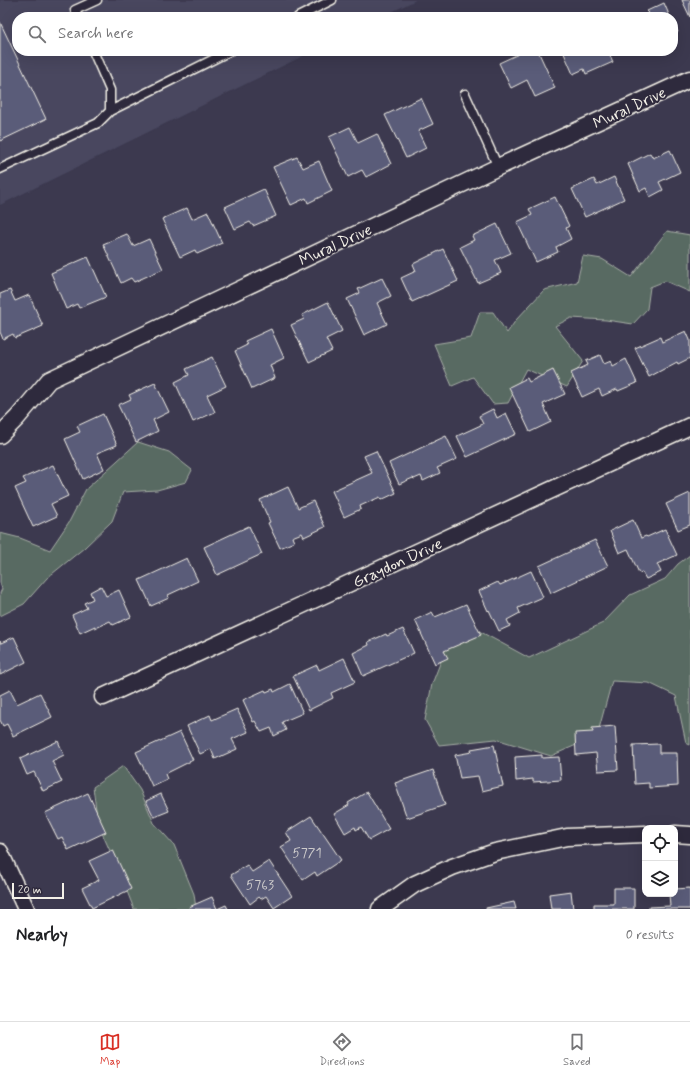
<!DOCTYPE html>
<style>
:root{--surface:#fff;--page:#f2f2f2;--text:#202124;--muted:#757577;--line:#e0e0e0;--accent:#d93025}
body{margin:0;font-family:Mynerve,sans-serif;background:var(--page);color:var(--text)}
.controls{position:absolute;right:12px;bottom:12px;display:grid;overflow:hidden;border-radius:8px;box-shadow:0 4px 16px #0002}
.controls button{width:36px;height:36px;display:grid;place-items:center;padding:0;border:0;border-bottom:1px solid var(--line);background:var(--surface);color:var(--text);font:20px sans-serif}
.scale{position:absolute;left:12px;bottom:10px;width:52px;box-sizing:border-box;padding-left:4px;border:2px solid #f4f1e8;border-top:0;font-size:11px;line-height:14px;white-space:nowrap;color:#f4f1e8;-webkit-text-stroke:3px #2f2a3d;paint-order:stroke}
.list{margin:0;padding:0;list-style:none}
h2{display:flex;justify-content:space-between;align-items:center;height:52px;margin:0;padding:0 16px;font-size:17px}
h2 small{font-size:13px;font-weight:400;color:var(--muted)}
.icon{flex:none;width:22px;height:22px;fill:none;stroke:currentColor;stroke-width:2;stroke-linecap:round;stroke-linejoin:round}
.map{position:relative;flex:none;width:690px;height:909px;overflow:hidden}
.search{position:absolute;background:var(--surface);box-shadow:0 4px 16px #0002;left:12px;right:12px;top:12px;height:44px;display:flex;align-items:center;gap:10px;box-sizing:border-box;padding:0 14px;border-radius:16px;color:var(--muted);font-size:15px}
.sheet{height:112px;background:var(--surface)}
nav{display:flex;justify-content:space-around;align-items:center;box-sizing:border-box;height:56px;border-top:1px solid var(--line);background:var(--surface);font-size:11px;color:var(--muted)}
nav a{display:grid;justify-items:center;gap:2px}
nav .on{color:var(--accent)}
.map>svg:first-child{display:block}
</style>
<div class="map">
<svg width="690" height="909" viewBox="0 0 690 909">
<rect width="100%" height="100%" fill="#3c394f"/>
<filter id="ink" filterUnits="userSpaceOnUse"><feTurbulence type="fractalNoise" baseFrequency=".025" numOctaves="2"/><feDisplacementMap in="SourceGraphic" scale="8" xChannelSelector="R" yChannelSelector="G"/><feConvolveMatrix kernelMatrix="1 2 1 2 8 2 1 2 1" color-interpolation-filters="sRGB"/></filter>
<g filter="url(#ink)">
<path fill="#48475f" d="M0,0h416l-35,17h-364v34h296l-313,154z"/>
<path fill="#596a62" stroke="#a6aea5" d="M667,231l23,4v57l-25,-11 -15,6 -3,22 -14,15 -27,-4 -35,-2 -16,8 28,35 -16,26 -41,-18 -18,34 -15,1 -20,-27 -21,9 -18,-42 37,-6 9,-26h13l14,21 9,-13 28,-30 33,-8 6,-26 19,3 29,18z
M138,442l31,10 23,18 -6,12 -29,8 -34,2 -11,29 -28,27 -37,30 -23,26 -24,12v-23l2,-4 -2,-6v-50l20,5 30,12 19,-28 17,-33z
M690,555v190l-4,-2 -10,-47 -27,-13 -37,-2 -15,55 -46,20 -55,-17 -57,6 -14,-25 7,-36 14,-36 33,-17 50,27 74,-35 27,-28 35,-16 13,-15z
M123,766l17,24 14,33 20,22 20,49 2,15h-62l-15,-38 -21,-47 -5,-37z"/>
<path fill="#5a5c79" stroke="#f4f1e8" d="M682,0h8v17z
M664,3l6,14h-30l9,-4 -2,-2z
M0,22l46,97 -46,22z
M673,22l5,10 -5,3z
M525,51h13l17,37 -20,9 -8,-17 -16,8 -12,-25z
M563,51h45l5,11 -27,12 -2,-5 -11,5z
M421,98l12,26 -15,7 8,17 -20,10 -21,-43z
M350,127l8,16 19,-9 14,30 -25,13 -4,-7 -14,7 -19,-40z
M670,150l10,22 -21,10 4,8 -13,7 -4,-9 -6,3 -12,-27 22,-11 3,5z
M297,157l6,11 16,-7 13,30 -24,12 -2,-5 -15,7 -18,-38z
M614,177l10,22 -39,18 -13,-28 22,-10 3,6z
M264,189l12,27 -23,10 -3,-4 -15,7 -10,-22z
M555,197l14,29 -3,2 5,11 -15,8 2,5 -22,10 -19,-40 15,-7 -3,-6z
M187,208l5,11 16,-7 14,31 -25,11 -2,-4 -15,7 -18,-38z
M497,224l14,29 -16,7 6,13 -23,10 -18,-36 14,-7 -2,-4z
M127,234l6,12 16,-7 14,30 -29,13 -3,-4 -10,5 -18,-39z
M443,249l15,32 -46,21 -11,-24 15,-7 -3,-7z
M88,257l18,40 -27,11 -2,-4 -11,5 -15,-36z
M382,278l9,18 -14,7 10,21 -23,11 -17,-36 13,-6 -2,-4z
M10,290l5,11 14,-6 14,31 -28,12 -2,-4 -10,5 -3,-7v-38z
M328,302l14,29 -16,8 6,12 -23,11 -18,-37 13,-6 -2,-4z
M271,329l13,29 -14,7 5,13 -23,11 -17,-38 12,-6 -2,-4z
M686,331l4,9v18l-12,6 -1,-2 -28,15 -14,-29 25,-11 2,5z
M600,355l4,9 7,-3 2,5 13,-7 11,24 -19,8 -1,-2 -15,7 -3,-7 -17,8 -11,-24 17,-8 -2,-4z
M212,357l14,29 -19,9 8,17 -22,10 -18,-40 14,-7 -3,-6z
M553,370l12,24 -22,10 8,18 -21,10 -21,-45 18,-9 2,4z
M155,383l14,29 -16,8 5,11 -22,11 -18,-37 13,-6 -2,-4z
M493,409l4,9 9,-5 10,21 -49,23 -10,-21 26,-12 -4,-8z
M103,414l14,31 -20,8 7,16 -21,10 -18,-40 15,-7 -3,-6z
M446,436l11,23 -20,9 3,5 -17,8 -2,-5 -7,3 -1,-1 -14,6 -10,-21z
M376,451l20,42 -15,7 -1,-3 -20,9 1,3 -17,8 -12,-26 40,-18 -8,-17z
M53,465l15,31 -17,8 6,12 -24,11 -18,-39 11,-5 -3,-5z
M288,487l10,21 15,-7 12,26 -21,10 -2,-4 -10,4 2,5 -14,6 -12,-25 2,-1 -10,-22z
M690,493v32l-12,5 -12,-26z
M633,520l8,18 5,-2 1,1 18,-8 12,26 -20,9 4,8 -15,7 -4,-7 -3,1 -11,-24 -9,4 -9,-22z
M249,526l13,28 -45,21 -13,-28z
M595,540l13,26 -57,27 -12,-27z
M187,558l11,23 -30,14 1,3 -18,8 -12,-26z
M531,571l12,26 -25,11 2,5 -13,7 3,6 -11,5 -10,-21 -1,1 -9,-20 19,-9 2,3z
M101,586l5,10 13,-6 12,27 -18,8 -3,-4 -15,7v-2l-15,7 -8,-18 15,-7 -3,-5 9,-4 -3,-7z
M466,604l15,31 -37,16 4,7 -13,6 -20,-44 17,-8 3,5z
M403,629l11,24 -51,23 -10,-23 16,-8 -1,-3 18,-8 1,2z
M14,637l12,25 -26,13v-34l1,2z
M344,658l11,24 -24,11 2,5 -24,12 -16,-34 24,-11 2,5z
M290,684l13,29 -21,9 4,8 -12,6 -3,-8 -10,4 -6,-11 -2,1 -10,-22 22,-10 1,2 7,-3 1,3z
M10,690l7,14 23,-11 12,24 -39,19 -6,-12 -4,2 -3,-6v-25z
M237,709l11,23 -16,7 5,10 -22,10 -4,-10 -11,5 -13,-28 23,-11 2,5z
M615,726l3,44 -20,1 -2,-18 -20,2 -1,-22 18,-1 -1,-4z
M180,732l13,28 -28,14 2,5 -15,7 -16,-34z
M58,741l6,14 -12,6 10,21 -19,9 -9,-19 -7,3 -7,-16z
M659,744v9h18l1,33 -29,2v-5l-14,1 -2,-39z
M494,745l9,41 -21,5 -4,-15 -18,2 -5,-23 17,-3 -1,-3z
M542,755v3l17,-1 2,23 -28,2v-3l-17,2 -1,-24z
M433,770l12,35 -38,13 -12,-35z
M367,792l22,37 -20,11 -8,-13 -5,3 -1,-3 -10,6 -11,-19 15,-9 -1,-2z
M88,793l18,39 -38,18 -6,-13 -4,2 -13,-26z
M161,794l8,17 -15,6 -8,-16z
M311,816l30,44 -24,16 -2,-4 -12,8 -22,-33 10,-6 -5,-9z
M113,850l18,39 -39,19 -10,-20 17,-8 -10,-19z
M269,861l23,35 -18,12 -8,-12 -5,3 -2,-2 -9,7 -19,-29 16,-10 5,7z
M614,888h20v21h-40v-5h20z
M690,888v21h-41v-2l21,-1 -1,-12h6v-5z
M571,891l2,18h-22l-2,-15z
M212,897l5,12 9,-4 2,4h-38l-1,-2z
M514,902l2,7h-30v-1z"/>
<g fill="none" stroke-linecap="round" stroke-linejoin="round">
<defs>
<path id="lane" d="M78,17l-3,-7 22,-10
M298,17l34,-17
M465,94l33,73
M110,111l120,-60
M0,169l98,-46 12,-12v-21l-17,-39"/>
<path id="street" d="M0,435l17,-17 32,-38 449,-213 192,-88
M103,697l587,-271
M675,834l15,1
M0,852l26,57
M380,909l35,-25 37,-17 43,-15 72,-15 78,-3"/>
</defs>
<use href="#lane" stroke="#f4f1e8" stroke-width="11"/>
<use href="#street" stroke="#f4f1e8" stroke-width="19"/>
<use href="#lane" stroke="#2f2a3d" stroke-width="8"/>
<use href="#street" stroke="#2f2a3d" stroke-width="16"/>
</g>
</g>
<g text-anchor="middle" stroke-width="4" stroke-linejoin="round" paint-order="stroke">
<g font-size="14" fill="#cecccc">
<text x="307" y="857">5771</text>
<text x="260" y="889">5763</text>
</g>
<g font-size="16" fill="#f4f1e8" stroke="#2f2a3d">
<text transform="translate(629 107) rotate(-25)" y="6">Mural Drive</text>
<text transform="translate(335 244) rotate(-25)" y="6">Mural Drive</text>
<text transform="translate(397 562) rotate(-25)" y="6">Graydon Drive</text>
</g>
</g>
</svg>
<div class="controls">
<button><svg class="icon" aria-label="locate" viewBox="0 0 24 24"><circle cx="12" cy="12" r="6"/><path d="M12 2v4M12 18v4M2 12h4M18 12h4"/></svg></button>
<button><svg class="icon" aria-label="layers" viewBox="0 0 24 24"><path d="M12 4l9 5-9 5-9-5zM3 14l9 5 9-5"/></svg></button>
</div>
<div class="scale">20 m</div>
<div class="search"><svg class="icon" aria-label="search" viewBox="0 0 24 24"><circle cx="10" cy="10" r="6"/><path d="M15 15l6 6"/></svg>Search here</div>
</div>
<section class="sheet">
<h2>Nearby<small>0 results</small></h2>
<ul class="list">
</ul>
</section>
<nav>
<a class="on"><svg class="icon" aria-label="map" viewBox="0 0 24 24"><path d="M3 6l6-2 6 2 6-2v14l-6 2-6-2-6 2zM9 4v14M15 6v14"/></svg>Map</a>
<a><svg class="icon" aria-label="directions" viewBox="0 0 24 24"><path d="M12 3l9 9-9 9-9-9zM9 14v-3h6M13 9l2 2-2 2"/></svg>Directions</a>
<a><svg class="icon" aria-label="saved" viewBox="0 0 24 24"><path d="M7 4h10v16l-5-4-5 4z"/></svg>Saved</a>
</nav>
